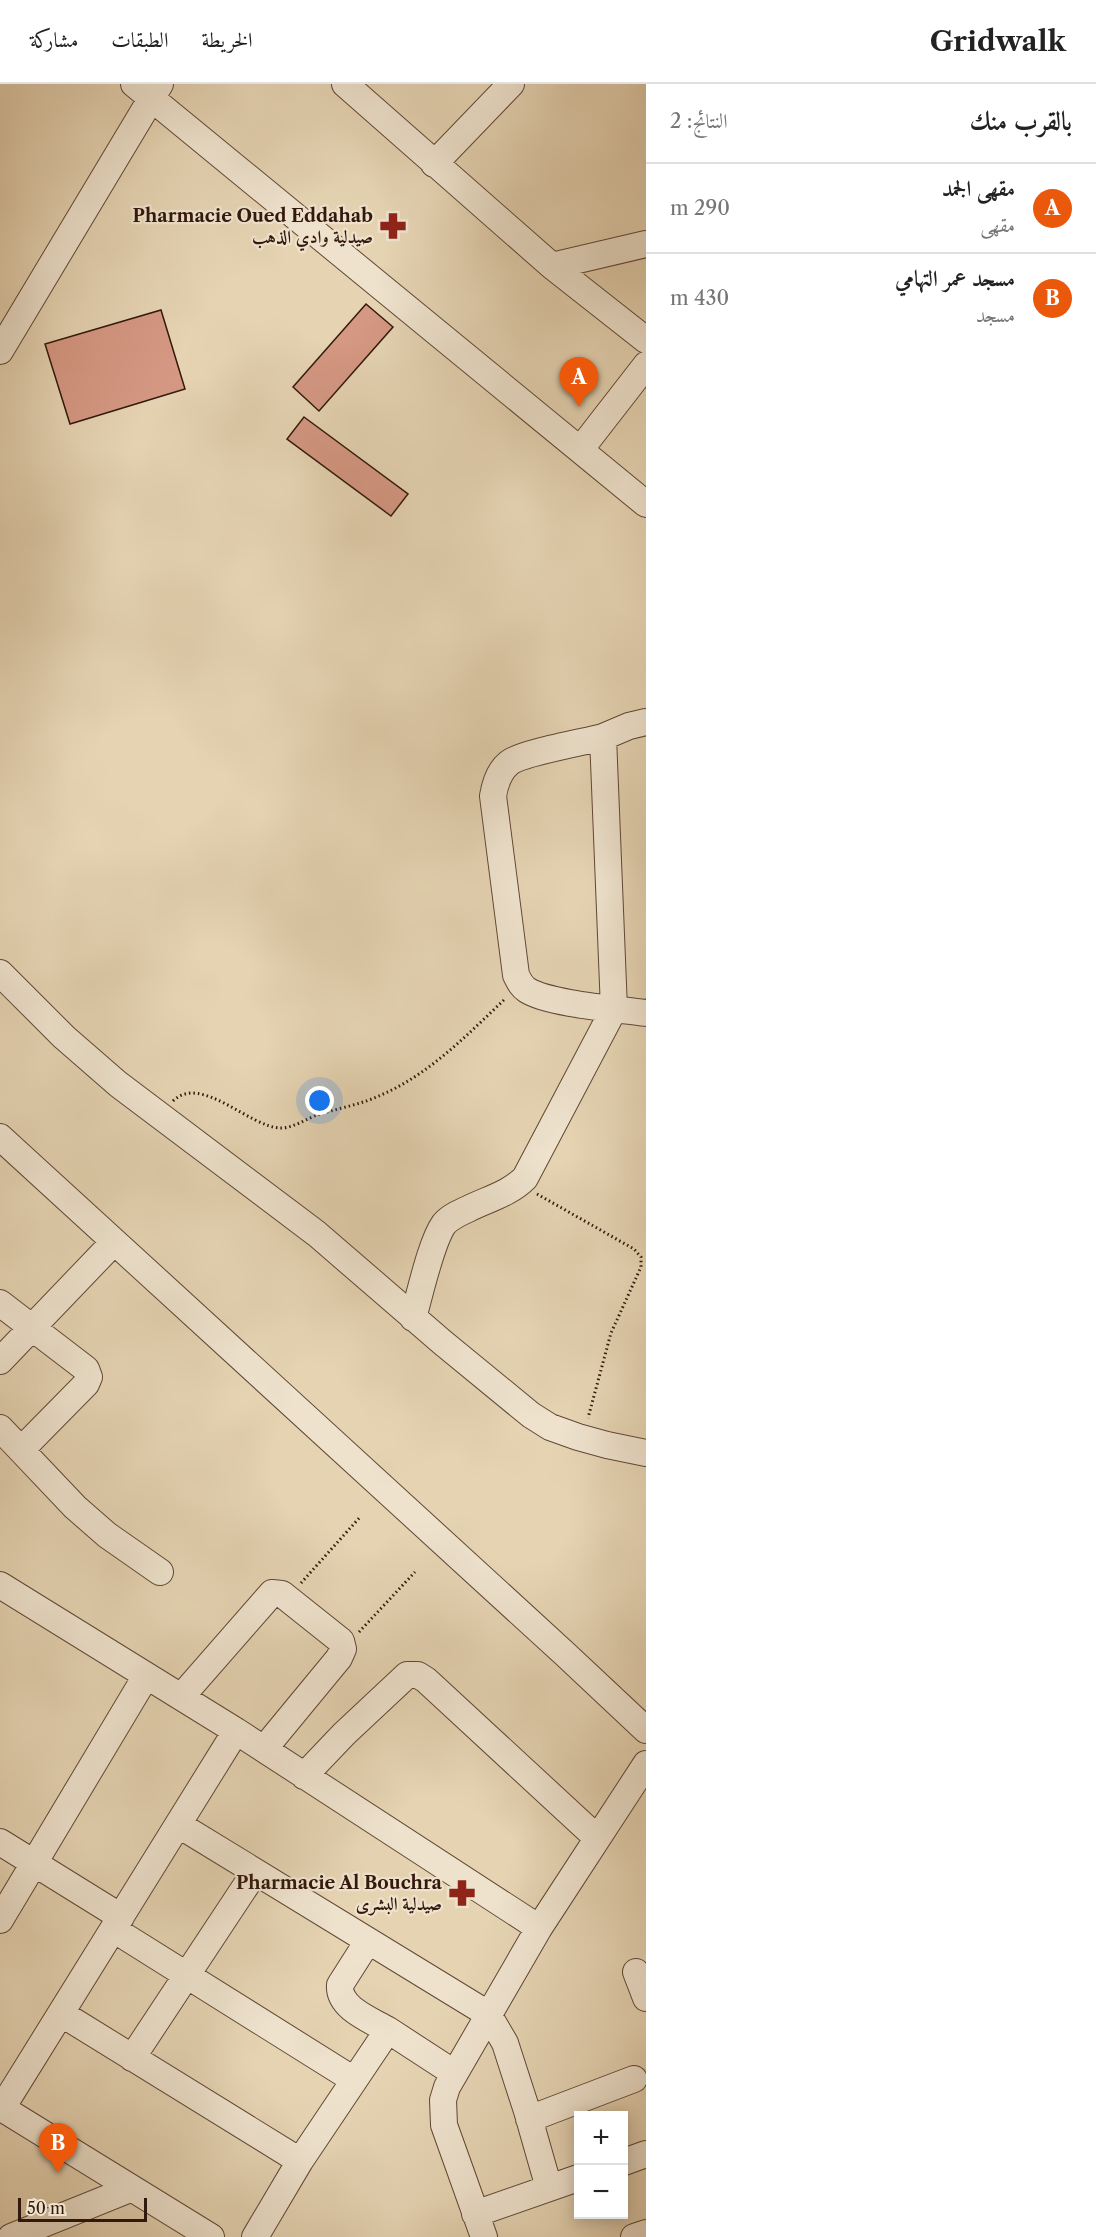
<!DOCTYPE html>
<html lang="ar">
<meta charset="utf-8">
<style>
:root{--surface:#fff;--page:#f6f6f6;--text:#222;--muted:#767676;--line:#e0e0e0;--accent:#ea580c}
body{margin:0;font-family:"Libre Caslon Text",Amiri,serif;background:var(--page);color:var(--text);direction:rtl}
.controls{position:absolute;right:18px;bottom:18px;display:grid;overflow:hidden;border-radius:0px;box-shadow:0 3px 15px #0003}
.controls button{width:54px;height:54px;display:grid;place-items:center;padding:0;border:0;border-bottom:2px solid var(--line);background:var(--surface);color:var(--text);font:30px sans-serif}
.scale{position:absolute;left:18px;bottom:15px;width:129px;box-sizing:border-box;padding-left:6px;border:3px solid #33180c;border-top:0;font-size:16px;line-height:21px;white-space:nowrap;color:#33180c;-webkit-text-stroke:4px #eee2cd;paint-order:stroke}
.you{position:absolute;left:320px;top:1017px;width:21px;height:21px;margin:-15px;border:4px solid #fff;border-radius:50%;background:#1a73e8;box-shadow:0 0 0 9px #1a73e833}
.badge{display:grid;place-items:center;width:39px;height:39px;border-radius:50%;background:var(--accent);color:#fff;font-size:20px;font-weight:700}
.pin{position:absolute;translate:-50% -50px;filter:drop-shadow(0 2px 3px #0008)}
.pin::after{content:'';position:absolute;top:32px;width:21px;height:18px;background:inherit;clip-path:polygon(0 0,100% 0,50% 100%)}
.list{margin:0;padding:0;list-style:none}
h2{display:flex;justify-content:space-between;align-items:center;height:78px;margin:0;padding:0 24px;font-size:26px}
h2 small{font-size:20px;font-weight:400;color:var(--muted)}
.list li{display:grid;grid-template-columns:39px 1fr auto;gap:18px;align-items:center;box-sizing:border-box;height:90px;padding:0 24px;border-top:2px solid var(--line)}
.list b{display:block;font-size:22px;white-space:nowrap}
.list p{margin:0;font-size:20px;white-space:nowrap;color:var(--muted)}
.list em{font-size:20px;font-style:normal;color:var(--muted)}
.map{position:relative;flex:none;width:646px;height:2153px;overflow:hidden;direction:ltr}
header{display:flex;align-items:center;gap:36px;box-sizing:border-box;height:84px;padding:0 30px;background:var(--surface);border-bottom:2px solid var(--line)}
header strong{font-size:28px}
nav{display:flex;gap:33px;margin-inline-start:auto;font-size:21px}
main{display:flex}
aside{flex:1;background:var(--surface)}
.map>svg:first-child{display:block}
</style>
<header>
<strong>Gridwalk</strong>
<nav><a>الخريطة</a><a>الطبقات</a><a>مشاركة</a></nav>
</header>
<main>
<aside>
<h2>بالقرب منك<small>النتائج: 2</small></h2>
<ul class="list">
<li><span class="badge">A</span><div><b>مقهى الجمد</b><p>مقهى</p></div><em>290 m</em></li>
<li><span class="badge">B</span><div><b>مسجد عمر التهامي</b><p>مسجد</p></div><em>430 m</em></li>
</ul>
</aside>
<div class="map">
<svg width="646" height="2153" viewBox="0 0 646 2153">
<rect width="100%" height="100%" fill="#e5d3b2"/>
<filter id="stains"><feTurbulence type="fractalNoise" baseFrequency=".00333" numOctaves="4"/><feColorMatrix values="0 0 0 0 .2 0 0 0 0 .09 0 0 0 0 .02 0 0 0 .5 -.17"/></filter>
<radialGradient id="worn" r=".72"><stop offset=".6" stop-color="#630" stop-opacity="0"/><stop offset="1" stop-color="#630" stop-opacity=".3"/></radialGradient>
<path fill="#d59883" stroke="#33180c" stroke-width="1.5" d="M366,220l27,23 -74,84 -26,-24z
M161,226l24,79 -115,35 -25,-80z
M304,333l104,77 -17,22 -104,-77z"/>
<g fill="none" stroke-linecap="round" stroke-linejoin="round">
<defs>
<path id="minor" d="M134,0l512,420
M345,0l207,182 94,74
M434,80l77,-80
M552,182l94,-22
M0,267l160,-267
M580,366l66,-85
M603,653c-19,5 -82,16 -94,26 -10,8 -14,21 -16,33l23,179c3,6 5,11 11,15 22,14 91,19 119,23
M0,889l64,64 54,47 199,150 125,108 89,73 19,12 28,10 29,8 39,8
M0,1053l565,517 81,76
M0,1219l86,66 3,8 -3,7 -65,66
M413,1234c7,-24 18,-76 31,-94 6,-7 15,-11 24,-15 20,-10 41,-15 57,-31l89,-169 -11,-272 26,-11 17,-4
M0,1277l114,-119
M0,1344l75,79 32,28 53,37
M0,1501l236,146 303,197
M181,1613l91,-104 10,1 59,47 2,8 -4,9 -75,91
M304,1692l40,-42 63,-59h11l8,5 171,158
M179,1741l309,189 17,29 22,68 22,77
M0,1758l121,75
M0,1836l146,-244
M113,1845l241,151
M368,1857l-28,44c-2,23 31,35 48,45
M636,1888l10,26
M62,1930l238,147
M132,1974l123,-186
M0,2023l211,130
M2,2024l234,-377
M529,2035l105,-40
M624,2078l22,-8
M475,2130l103,-36
M11,2153l119,-48
M255,2153l45,-76 88,-131 66,43
M484,2153l-40,-112 -1,-25 4,-13 92,-159 107,-164
M634,2153l12,-4"/>
</defs>
<use href="#minor" stroke="#604736" stroke-width="28"/>
<path stroke="#33180c" stroke-width="3" stroke-dasharray="1.5 3" stroke-linecap="butt" d="M173,1017c28,-28 77,27 108,27 13,0 26,-10 39,-14 20,-6 42,-10 61,-19 49,-21 87,-61 125,-97
M537,1110l97,55 7,8v10l-30,66 -23,85
M301,1499l60,-67
M359,1548l56,-60"/>
<use href="#minor" stroke="#eee2cd" stroke-width="26"/>
</g>
<defs>
<symbol id="pharmacy-bare" viewBox="-9 -9 18 18"><path d="M-2-6h4v4h4v4h-4v4h-4v-4h-4v-4h4Z" fill="#8f2418" stroke="#eee2cd" stroke-width="2.5" paint-order="stroke"/></symbol>
</defs>
<g fill-rule="evenodd">
<use href="#pharmacy-bare" x="374" y="123" width="38" height="38"/>
<use href="#pharmacy-bare" x="443" y="1790" width="38" height="38"/>
</g>
<g text-anchor="middle" stroke-width="4.5" stroke-linejoin="round" paint-order="stroke">
<g font-size="18" font-weight="bold" fill="#33180c" stroke="#eee2cd" text-anchor="end">
<text x="373" y="138">Pharmacie Oued Eddahab<tspan x="373" dy="21">صيدلية وادي الذهب</tspan></text>
<text x="442" y="1805">Pharmacie Al Bouchra<tspan x="442" dy="21">صيدلية البشرى</tspan></text>
</g>
</g>
<rect width="100%" height="100%" filter="url(#stains)"/>
<rect width="100%" height="100%" fill="url(#worn)"/>
</svg>
<div class="controls">
<button>+</button>
<button>−</button>
</div>
<div class="scale">50 m</div>
<div class="you"></div>
<div class="pin badge" style="left:579px;top:323px">A</div>
<div class="pin badge" style="left:58px;top:2089px">B</div>
</div>
</main>
